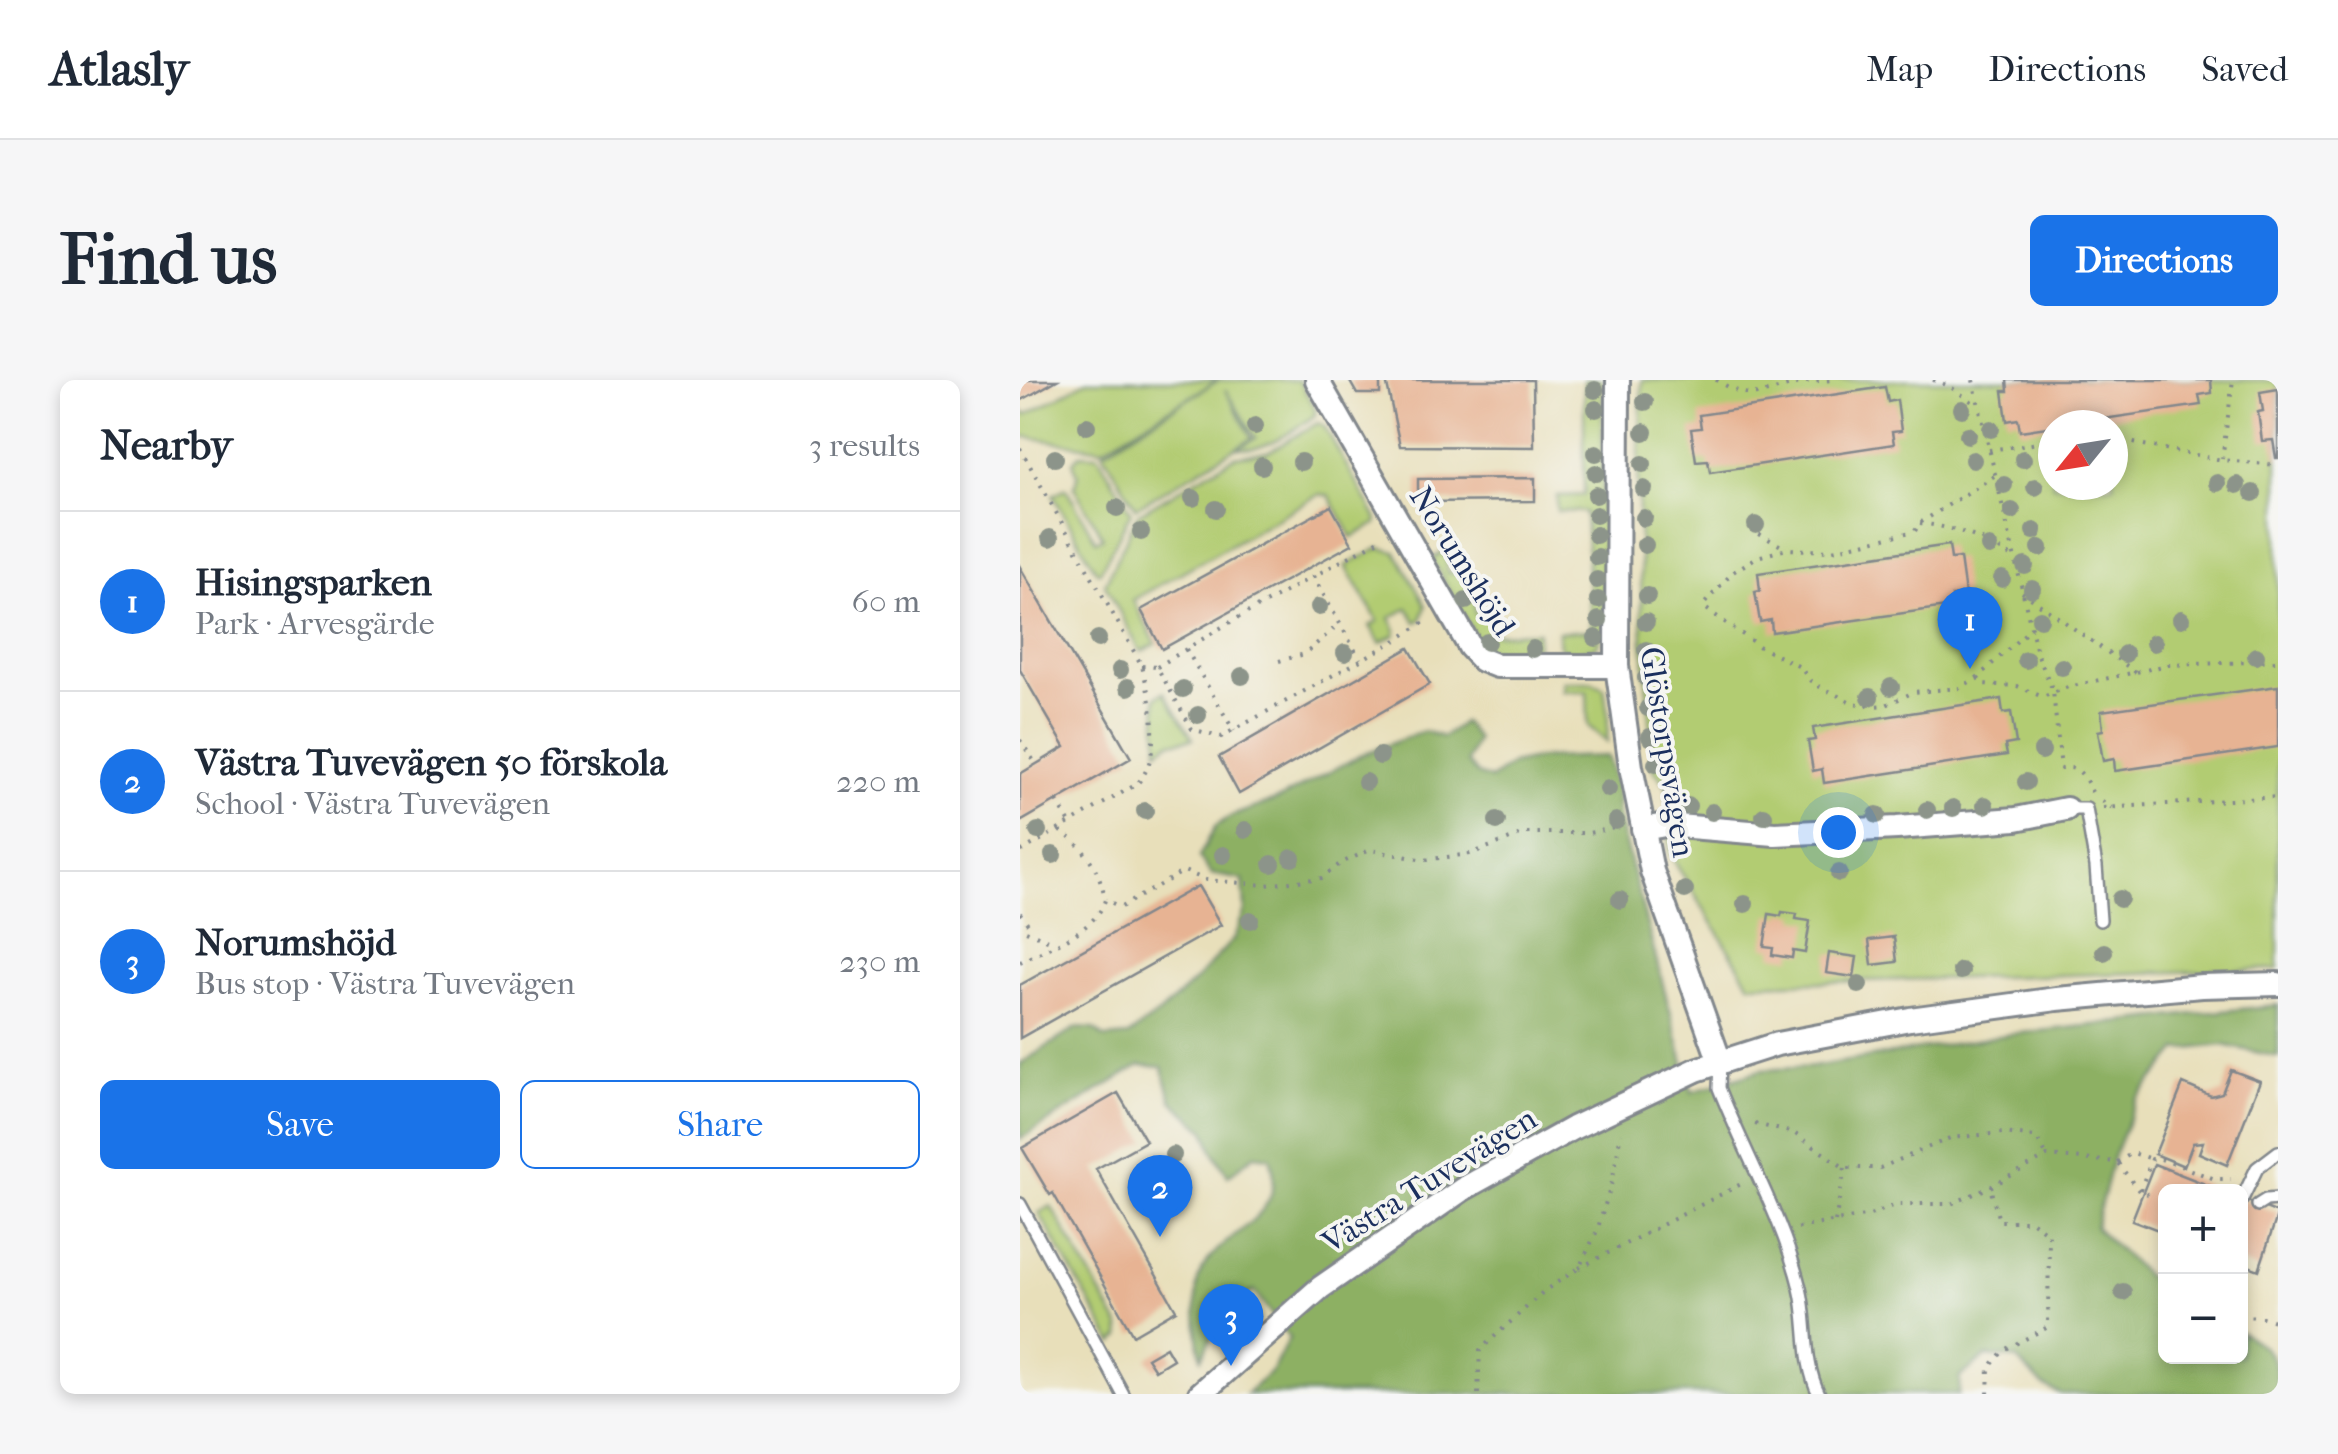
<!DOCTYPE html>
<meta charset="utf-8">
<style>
:root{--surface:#fff;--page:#f6f6f7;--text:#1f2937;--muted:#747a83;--line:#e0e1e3;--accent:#1a73e8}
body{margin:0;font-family:"IM FELL French Canon",serif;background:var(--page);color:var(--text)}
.controls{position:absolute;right:30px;bottom:30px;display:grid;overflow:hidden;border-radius:15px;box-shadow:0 5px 15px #0003}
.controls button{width:90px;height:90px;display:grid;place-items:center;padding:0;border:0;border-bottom:2px solid var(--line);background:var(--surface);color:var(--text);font:50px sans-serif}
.compass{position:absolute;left:1018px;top:30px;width:90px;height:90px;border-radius:50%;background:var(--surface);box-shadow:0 5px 15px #0003;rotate:240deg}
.you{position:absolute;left:818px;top:452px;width:35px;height:35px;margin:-25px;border:8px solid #fff;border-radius:50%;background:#1a73e8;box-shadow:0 0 0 15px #1a73e833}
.badge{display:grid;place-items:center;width:65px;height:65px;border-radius:50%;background:var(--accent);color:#fff;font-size:32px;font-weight:700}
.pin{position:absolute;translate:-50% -82px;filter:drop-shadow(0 2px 5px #0008)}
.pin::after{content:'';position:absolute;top:52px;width:35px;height:30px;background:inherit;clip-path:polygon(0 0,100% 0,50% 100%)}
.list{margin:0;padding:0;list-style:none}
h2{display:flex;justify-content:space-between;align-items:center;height:130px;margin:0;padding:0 40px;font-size:42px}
h2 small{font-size:32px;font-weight:400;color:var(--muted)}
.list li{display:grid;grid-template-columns:65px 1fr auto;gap:30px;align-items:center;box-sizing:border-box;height:180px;padding:0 40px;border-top:2px solid var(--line)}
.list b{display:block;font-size:38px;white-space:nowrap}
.list p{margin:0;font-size:32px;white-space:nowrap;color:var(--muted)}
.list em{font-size:32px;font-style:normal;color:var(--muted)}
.actions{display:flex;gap:20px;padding:30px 40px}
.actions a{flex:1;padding:22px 0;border:2px solid var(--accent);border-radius:15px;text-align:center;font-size:35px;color:var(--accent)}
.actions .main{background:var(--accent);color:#fff}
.map{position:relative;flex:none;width:1258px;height:1014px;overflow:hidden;border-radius:15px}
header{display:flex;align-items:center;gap:60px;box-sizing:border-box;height:140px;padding:0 50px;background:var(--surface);border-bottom:2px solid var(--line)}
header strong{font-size:48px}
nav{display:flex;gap:55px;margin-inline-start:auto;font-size:35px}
.intro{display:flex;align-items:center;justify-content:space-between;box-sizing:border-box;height:240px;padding:0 60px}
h1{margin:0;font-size:70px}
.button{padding:25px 45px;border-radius:15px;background:var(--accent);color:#fff;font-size:35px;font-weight:700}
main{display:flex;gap:60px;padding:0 60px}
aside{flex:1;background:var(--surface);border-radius:15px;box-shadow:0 5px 15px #0003}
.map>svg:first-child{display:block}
</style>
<header>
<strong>Atlasly</strong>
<nav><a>Map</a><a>Directions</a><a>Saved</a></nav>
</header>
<div class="intro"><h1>Find us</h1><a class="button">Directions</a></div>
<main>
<aside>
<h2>Nearby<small>3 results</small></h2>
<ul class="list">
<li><span class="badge">1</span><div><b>Hisingsparken</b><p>Park · Arvesgärde</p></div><em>60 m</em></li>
<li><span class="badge">2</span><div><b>Västra Tuvevägen 50 förskola</b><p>School · Västra Tuvevägen</p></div><em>220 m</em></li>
<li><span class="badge">3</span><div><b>Norumshöjd</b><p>Bus stop · Västra Tuvevägen</p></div><em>230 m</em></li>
</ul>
<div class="actions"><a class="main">Save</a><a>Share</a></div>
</aside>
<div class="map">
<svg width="1258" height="1014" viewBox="0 0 1258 1014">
<rect width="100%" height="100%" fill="#f6f6f2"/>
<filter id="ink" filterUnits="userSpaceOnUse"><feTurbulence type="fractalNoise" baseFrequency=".01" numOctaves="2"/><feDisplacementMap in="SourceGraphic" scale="20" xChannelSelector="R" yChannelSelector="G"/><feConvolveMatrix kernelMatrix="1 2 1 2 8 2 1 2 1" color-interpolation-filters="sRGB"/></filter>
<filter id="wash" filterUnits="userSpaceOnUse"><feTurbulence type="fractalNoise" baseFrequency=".0048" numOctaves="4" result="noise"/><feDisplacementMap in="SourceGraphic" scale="40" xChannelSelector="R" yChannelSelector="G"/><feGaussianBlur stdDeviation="2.25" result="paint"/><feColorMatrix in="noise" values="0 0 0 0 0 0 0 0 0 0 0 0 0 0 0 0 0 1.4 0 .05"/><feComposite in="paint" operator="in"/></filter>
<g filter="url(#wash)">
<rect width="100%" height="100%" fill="#e8dfba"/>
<path fill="#b2cc72" stroke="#667e68" stroke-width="2.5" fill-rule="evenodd" d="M68,0h130l-116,69 -82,-13v-27l6,6z
M199,0h80l16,29v6c-20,15 -51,38 -77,33l18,-10 -31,-48 27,48 -116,70 -33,-56z
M564,0h18l2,250 -7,16 -22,7 -15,-5 -2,-16 33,-2 -6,-118 -28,-1v-15l27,-1z
M622,0h636v589l-528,15 -80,-130 -3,-68 -13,-16 -11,-125 -5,-162zM1033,45h60v60h-60z
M298,43l6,3 53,93 -1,5 -24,13 -23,-41 -9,-2 -187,106 23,44 -14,7 -3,-2 -34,-65 33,-70 97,-57 33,-5z
M60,74l18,1 33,57 -31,60h-3l-44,-77 13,-7 30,53 7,-3 -29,-51 4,-12 -5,-13z
M359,168l17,4 30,54 -5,14 -5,2 -8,-14 -18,10 6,12 -1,5 -15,8 -10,-17 8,-5 -32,-55z
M425,170l3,23 26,-1 1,42h19v20l44,-2 -3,24 -41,-4 -15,-8 -47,-85z
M543,302h29l12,6 4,27 -1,27 -19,-16 -1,-34 -25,-1z
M144,312l29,47 -23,3 -12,8 -2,-53z
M31,826l69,121 1,10 -8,6 -74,-130z"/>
<path fill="#8db064" stroke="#547061" stroke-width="2.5" d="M443,342l14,17 -10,23 10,12 14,5 21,-15 28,-6 67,-2 10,32 1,29 74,275 69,-22 51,-3 200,-33 266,-29v52l-55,-12 -45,5 -41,49 -25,61 -17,67 57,54 13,7 1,68h74l1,-24c31,19 37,25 37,62h-217l-17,-8 -28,-27 -29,-3 -27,21 -1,17h-713l26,-23 17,-33 -35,-47 -28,18 -25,49c-4,-20 -9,-70 0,-87 24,-43 89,-53 69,-114l-16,-2 -26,21 -15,-25 -8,-21 -33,-29 -10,-34 -22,-2 -120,74v-75l56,-36 18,1 11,9 23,-2 32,-23 35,-32 39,-43 11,-28 -2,-30 -32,-6 -12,-17 17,-31 16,-10 49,-18 82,-44 61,-23 19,6z"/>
<g id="blocks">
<path fill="#e7b393" d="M0,0h37l-37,21z
M329,0h31v14h-23z
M366,0h147l1,67 -134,-1z
M987,0h204l1,13 -13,2 2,10 -181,26 -2,-12 -11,2 -4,-30h5z
M865,7l3,15 9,-2 4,31 -9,1 2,12 -184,28 -2,-12 -12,1 -5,-32 10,-1 -2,-13z
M1258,9v69h-2l-3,-18 -11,1 -4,-29 5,-1 -3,-19z
M515,98v23l-117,1v-23z
M311,126l21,38 -190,105 -21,-39z
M929,165l2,14 9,-1 5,36 -13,2 1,10 -181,26 -1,-12 -11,2 -5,-30 5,-1 -2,-18z
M0,187l111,191 -111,64v-48l45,-27 -45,-77z
M389,268l21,36 -191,110 -20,-37z
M1258,306v61l-163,24 -1,-12 -11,2 -5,-30 5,-1 -2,-19z
M981,319l2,14 8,-1 5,31 -11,2 2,10 -183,28 -2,-14 -9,2 -5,-30 7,-1 -2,-12z
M178,506l23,39 -201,113v-53z
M762,532l15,2 -1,5 14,2 -5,32 -12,-2 -1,7 -20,-3 1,-7 -9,-1 5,-33 12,2z
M874,557l3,25 -25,3 -3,-25z
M809,573l28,4 -3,20 -28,-4z
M1211,690l29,11 -33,84 -28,-12 4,-11 -10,1 -9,23 -29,-12 28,-70 28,12 11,-3z
M98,713l28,48 -50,28 80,141 -43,25 -80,-142 -3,2 -28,-47z
M1134,784l69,27 -1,1h-56v41l-34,-13z
M1220,818l38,15 -19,57 -19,-7z
M146,967l7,12 -18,11 -8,-12z"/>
</g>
</g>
<g filter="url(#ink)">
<use href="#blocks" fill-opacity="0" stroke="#82878c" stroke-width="2.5"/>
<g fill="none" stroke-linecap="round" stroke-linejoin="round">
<defs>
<path id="service" d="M1046,429h20l10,57 4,54
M700,682l-1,26c26,66 64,131 81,200 9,35 2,72 19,106
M1222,819l15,-31 21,-16
M0,824l103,190
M1238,825l8,-5 12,-1"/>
<path id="minor" d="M297,0l153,267 12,13 15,6h120
M598,0l-1,286 14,101 21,104 68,191
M623,449l22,-4 110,9 122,-6 119,-9 50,-10
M180,1014l120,-106 143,-99 110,-61 123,-58 81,-26 133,-25 147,-20 145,-13 76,-2"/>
</defs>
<use href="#service" stroke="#82878c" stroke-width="16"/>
<use href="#minor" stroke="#82878c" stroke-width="28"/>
<path stroke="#82878c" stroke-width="4" stroke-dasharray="2.5 8" stroke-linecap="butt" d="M696,0c41,25 45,11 84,3 11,-2 22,-2 33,-3
M913,0l16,6 28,19
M953,0l64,273 16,38 8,78c19,-5 23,8 31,23
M1093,59l109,21 56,5
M0,68l122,218c9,36 22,88 -5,118l-117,68
M969,70l64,-9
M1202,79l11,-79
M974,96l-74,47 -5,8 -87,20 -41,-2 -30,8 -24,15 -28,31v5l55,39 40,20 12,16 41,20 19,3 14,-1 28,-13 46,-4 18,-11 53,-49
M900,143c36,5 62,14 92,34
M730,149l35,19
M293,196l47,83
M1002,212l115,81
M166,269l48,82
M259,281l26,-7 35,-31
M122,286l15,1 35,62 29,8 176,-97 32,-21
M137,287l70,-43 156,-86
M958,298l4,6 35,2 26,11 25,-10 100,-22 110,-4
M0,360l16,24
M37,421l13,22
M1082,421l10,7
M1083,428l175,-11
M40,451c25,16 40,38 45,68
M0,533l8,11 -2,7 29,12
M0,582c27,-14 76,-31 85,-62l16,7 63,-36 22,9 60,5 56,-7 19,-15 29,-13 54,10 46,-6 56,-21h63l30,-6
M735,744l39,9 51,35h35l70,-30 53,-5 33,4 11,19
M1097,782l16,-9 19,6
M1120,810l12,-31h9l54,20h16
M815,842l10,-54
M778,848l72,-13 28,-11h53l39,-17 57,-31 70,6 22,29 9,3
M559,888l164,-85
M1220,936l22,1 16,5
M0,1009l3,5
M458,1014l2,-44 64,-59 35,-23 18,-37 15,-49 9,-49
M968,1014l1,-26 15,-18 44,-23 1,-93 -18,-13h-32l-9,-34"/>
<use href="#service" stroke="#fff" stroke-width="11"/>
<use href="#minor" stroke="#fff" stroke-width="22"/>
</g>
<g fill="#8c948a">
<circle cx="575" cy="10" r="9"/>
<circle cx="625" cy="22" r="9"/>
<circle cx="576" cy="29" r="9"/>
<circle cx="942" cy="29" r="9"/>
<circle cx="67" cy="46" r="9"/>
<circle cx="235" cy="46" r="9"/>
<circle cx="971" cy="49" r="9"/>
<circle cx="624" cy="52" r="9"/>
<circle cx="948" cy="55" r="9"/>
<circle cx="576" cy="73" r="9"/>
<circle cx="35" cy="78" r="9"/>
<circle cx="1003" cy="79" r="9"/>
<circle cx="953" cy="80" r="9"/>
<circle cx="281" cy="82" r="9"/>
<circle cx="623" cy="84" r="9"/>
<circle cx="242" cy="86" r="9"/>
<circle cx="576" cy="93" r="9"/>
<circle cx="1197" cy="103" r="9"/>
<circle cx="984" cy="105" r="9"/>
<circle cx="1217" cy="105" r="9"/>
<circle cx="1015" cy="107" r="9"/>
<circle cx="624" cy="109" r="9"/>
<circle cx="1233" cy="113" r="9"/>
<circle cx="576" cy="115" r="9"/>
<circle cx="173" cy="118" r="9"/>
<circle cx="97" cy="128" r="9"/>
<circle cx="196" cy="129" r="9"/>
<circle cx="992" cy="131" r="9"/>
<circle cx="576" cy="135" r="9"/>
<circle cx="624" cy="138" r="9"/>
<circle cx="736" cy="145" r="9"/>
<circle cx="1014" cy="151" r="9"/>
<circle cx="121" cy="152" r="9"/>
<circle cx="576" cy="155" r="9"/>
<circle cx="30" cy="158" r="9"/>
<circle cx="625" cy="165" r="9"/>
<circle cx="969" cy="167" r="9"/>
<circle cx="1020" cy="168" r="9"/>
<circle cx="577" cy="177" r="9"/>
<circle cx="1005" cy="186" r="9"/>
<circle cx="982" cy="199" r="9"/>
<circle cx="577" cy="200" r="9"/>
<circle cx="1012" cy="209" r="9"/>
<circle cx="627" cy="216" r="9"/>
<circle cx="578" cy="220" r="9"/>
<circle cx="446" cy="221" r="9"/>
<circle cx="299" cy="227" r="9"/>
<circle cx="1020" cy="239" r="9"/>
<circle cx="1161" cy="239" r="9"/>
<circle cx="579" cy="240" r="9"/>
<circle cx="626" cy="242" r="9"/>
<circle cx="576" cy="258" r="9"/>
<circle cx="78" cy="259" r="9"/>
<circle cx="467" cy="262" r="9"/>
<circle cx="1134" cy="263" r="9"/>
<circle cx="513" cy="269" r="9"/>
<circle cx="626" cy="270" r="9"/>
<circle cx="325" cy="273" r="9"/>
<circle cx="1105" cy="274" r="9"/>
<circle cx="952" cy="275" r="9"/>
<circle cx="1236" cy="276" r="9"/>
<circle cx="1006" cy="280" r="9"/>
<circle cx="1042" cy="287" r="9"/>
<circle cx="100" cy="290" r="9"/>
<circle cx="222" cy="296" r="9"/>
<circle cx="626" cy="298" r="9"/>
<circle cx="108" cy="307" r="9"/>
<circle cx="871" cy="307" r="9"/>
<circle cx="163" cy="309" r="9"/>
<circle cx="850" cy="317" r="9"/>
<circle cx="628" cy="328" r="9"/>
<circle cx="178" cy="335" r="9"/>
<circle cx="630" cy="357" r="9"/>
<circle cx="1022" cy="371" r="9"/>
<circle cx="360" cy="376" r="9"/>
<circle cx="636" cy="384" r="9"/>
<circle cx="346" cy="402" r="9"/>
<circle cx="1006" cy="402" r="9"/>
<circle cx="649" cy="406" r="9"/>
<circle cx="588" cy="409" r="9"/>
<circle cx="965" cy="425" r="9"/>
<circle cx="668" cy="426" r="9"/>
<circle cx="933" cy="428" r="9"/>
<circle cx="907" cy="430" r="9"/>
<circle cx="125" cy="431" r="9"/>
<circle cx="692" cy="432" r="9"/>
<circle cx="857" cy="435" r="9"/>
<circle cx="744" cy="436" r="9"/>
<circle cx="827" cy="436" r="9"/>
<circle cx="477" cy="441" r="9"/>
<circle cx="596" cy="441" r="9"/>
<circle cx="225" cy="450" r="9"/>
<circle cx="18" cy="451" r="9"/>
<circle cx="33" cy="475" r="9"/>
<circle cx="203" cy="475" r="9"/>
<circle cx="272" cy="478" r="9"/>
<circle cx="252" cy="484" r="9"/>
<circle cx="819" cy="493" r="9"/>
<circle cx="665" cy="510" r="9"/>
<circle cx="1100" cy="519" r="9"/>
<circle cx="600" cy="520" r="9"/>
<circle cx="725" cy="524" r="9"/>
<circle cx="230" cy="540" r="9"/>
<circle cx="1084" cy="572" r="9"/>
<circle cx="941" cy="591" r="9"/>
<circle cx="839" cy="605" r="9"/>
<circle cx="153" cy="775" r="9"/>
<circle cx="1103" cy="912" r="9"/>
<circle cx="203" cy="932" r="9"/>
</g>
</g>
<g text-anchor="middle" stroke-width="8" stroke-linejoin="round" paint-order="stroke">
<g font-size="32" fill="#1b2f5e" stroke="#f6f6f2">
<text transform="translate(443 181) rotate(58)" y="11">Norumshöjd</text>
<text transform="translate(648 372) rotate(81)" y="11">Glöstorpsvägen</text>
<text transform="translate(409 800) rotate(-32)" y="11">Västra Tuvevägen</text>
</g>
</g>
</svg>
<div class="controls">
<button>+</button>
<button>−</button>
</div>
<svg class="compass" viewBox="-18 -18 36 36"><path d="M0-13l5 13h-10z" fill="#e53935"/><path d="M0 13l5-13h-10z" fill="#747a83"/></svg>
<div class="you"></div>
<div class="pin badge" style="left:950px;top:289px">1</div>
<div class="pin badge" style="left:140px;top:857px">2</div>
<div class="pin badge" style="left:211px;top:986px">3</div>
</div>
</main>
